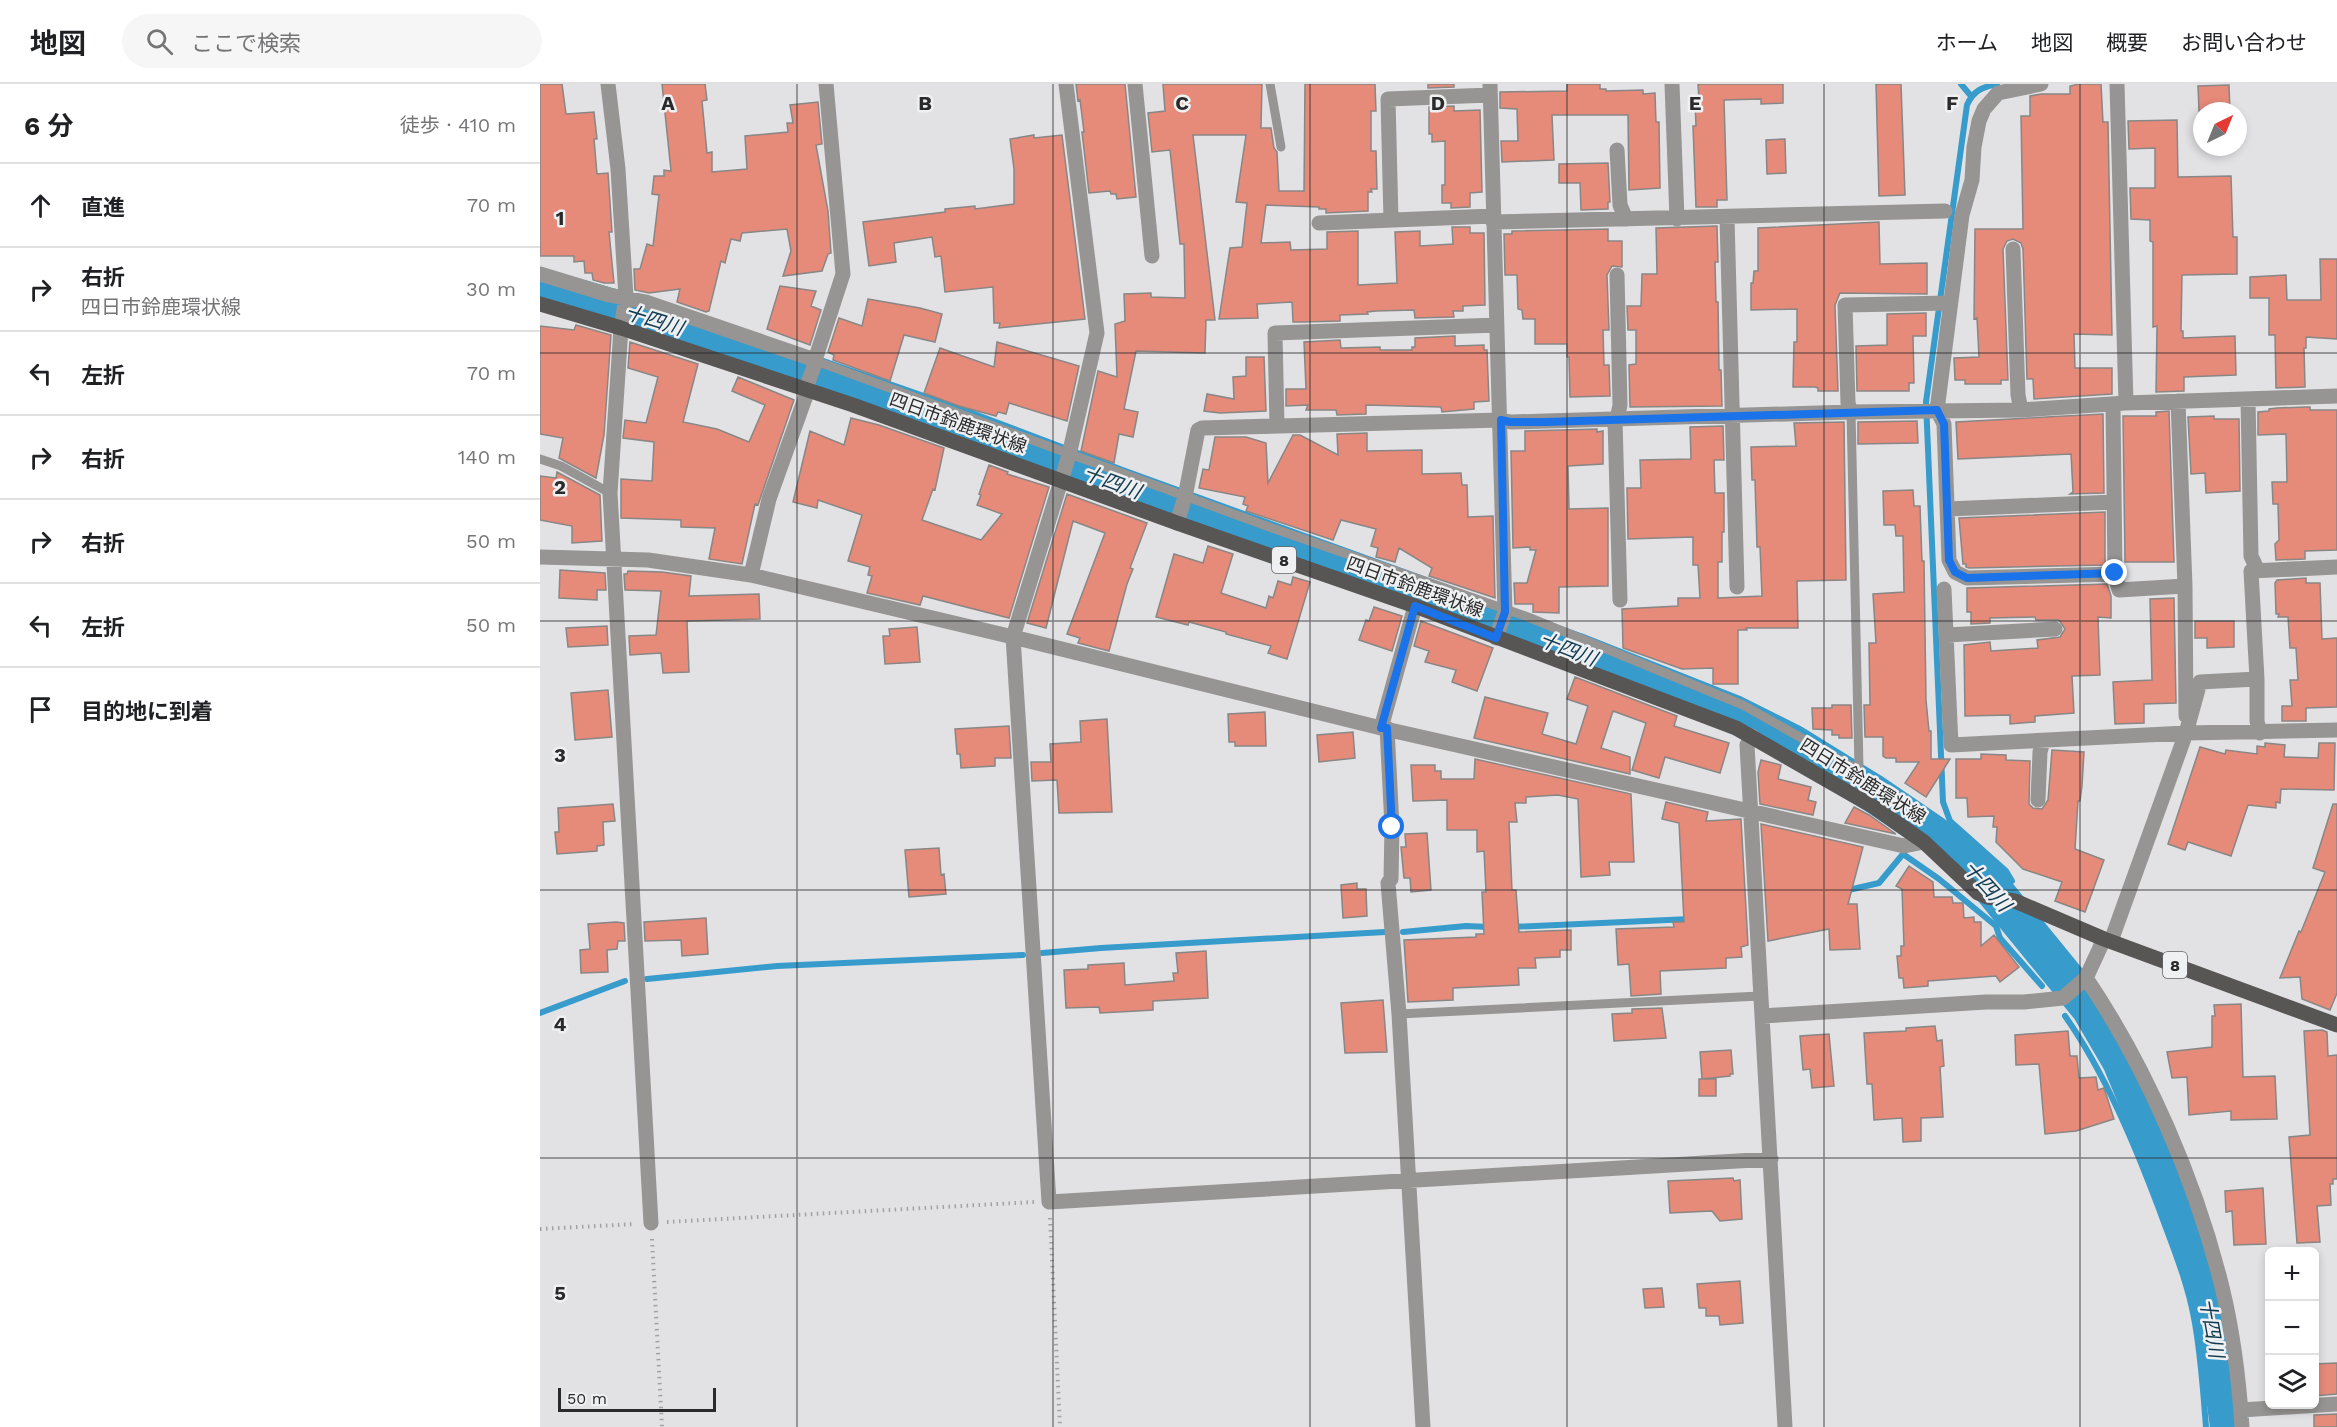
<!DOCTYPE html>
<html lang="ja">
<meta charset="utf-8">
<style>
:root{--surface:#fff;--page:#f6f6f6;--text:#202124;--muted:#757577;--line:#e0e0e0}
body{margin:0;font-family:"Work Sans","Noto Sans JP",sans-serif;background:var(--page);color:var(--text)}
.controls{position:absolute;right:18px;bottom:18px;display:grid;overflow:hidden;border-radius:9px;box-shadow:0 3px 9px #0003}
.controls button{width:54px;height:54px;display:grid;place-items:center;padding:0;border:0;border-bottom:2px solid var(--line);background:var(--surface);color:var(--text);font:30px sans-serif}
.compass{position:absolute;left:1653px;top:18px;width:54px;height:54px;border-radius:50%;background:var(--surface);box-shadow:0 3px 9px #0003;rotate:43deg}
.scale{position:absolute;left:18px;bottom:15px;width:158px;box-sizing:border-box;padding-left:6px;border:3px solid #2a2a2b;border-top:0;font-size:16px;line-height:21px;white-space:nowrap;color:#2a2a2b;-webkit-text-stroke:4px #eff0f2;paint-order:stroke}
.stop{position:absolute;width:18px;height:18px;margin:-14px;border:4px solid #1a73e8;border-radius:50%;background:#fff}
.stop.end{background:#1a73e8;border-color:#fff;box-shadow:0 2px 6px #0008}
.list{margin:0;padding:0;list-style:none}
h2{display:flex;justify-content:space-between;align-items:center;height:78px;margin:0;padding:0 24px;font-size:26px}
h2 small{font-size:20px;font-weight:400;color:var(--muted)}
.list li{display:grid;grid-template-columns:39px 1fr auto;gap:18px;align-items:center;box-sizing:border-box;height:84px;padding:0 24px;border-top:2px solid var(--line)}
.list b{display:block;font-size:22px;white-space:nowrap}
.list p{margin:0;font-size:20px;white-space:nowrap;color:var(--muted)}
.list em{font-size:20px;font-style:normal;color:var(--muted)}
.icon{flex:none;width:33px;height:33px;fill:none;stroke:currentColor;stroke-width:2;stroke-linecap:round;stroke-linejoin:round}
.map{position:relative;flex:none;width:1797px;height:1343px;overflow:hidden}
header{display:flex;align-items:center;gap:36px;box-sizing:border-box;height:84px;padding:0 30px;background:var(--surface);border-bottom:2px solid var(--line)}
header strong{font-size:28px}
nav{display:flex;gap:33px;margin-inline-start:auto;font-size:21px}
.search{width:420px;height:54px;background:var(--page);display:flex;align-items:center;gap:15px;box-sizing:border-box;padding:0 21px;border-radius:33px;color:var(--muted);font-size:22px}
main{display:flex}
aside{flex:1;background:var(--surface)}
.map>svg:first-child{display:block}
</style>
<header>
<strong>地図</strong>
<div class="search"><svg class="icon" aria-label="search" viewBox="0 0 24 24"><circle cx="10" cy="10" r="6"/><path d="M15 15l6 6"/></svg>ここで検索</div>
<nav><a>ホーム</a><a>地図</a><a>概要</a><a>お問い合わせ</a></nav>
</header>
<main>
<aside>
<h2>6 分<small>徒歩 · 410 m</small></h2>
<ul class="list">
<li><svg class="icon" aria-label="ahead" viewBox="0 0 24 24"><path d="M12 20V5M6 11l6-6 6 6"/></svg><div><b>直進</b></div><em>70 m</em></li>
<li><svg class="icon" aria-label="right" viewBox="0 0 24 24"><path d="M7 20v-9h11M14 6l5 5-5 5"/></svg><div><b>右折</b><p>四日市鈴鹿環状線</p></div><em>30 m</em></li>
<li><svg class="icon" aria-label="left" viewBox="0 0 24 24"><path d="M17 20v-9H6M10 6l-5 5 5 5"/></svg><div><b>左折</b></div><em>70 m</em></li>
<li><svg class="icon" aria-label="right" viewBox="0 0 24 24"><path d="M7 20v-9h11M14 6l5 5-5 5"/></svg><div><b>右折</b></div><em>140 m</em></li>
<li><svg class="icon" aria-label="right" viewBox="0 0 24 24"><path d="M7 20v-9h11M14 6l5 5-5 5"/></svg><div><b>右折</b></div><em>50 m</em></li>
<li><svg class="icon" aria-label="left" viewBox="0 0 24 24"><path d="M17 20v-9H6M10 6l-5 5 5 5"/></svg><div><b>左折</b></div><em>50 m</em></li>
<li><svg class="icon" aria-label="arrive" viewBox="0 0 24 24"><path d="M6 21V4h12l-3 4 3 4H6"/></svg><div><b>目的地に到着</b></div></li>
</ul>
</aside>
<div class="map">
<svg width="1797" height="1343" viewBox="0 0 1797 1343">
<rect width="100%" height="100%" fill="#e2e2e5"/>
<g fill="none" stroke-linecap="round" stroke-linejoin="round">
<path stroke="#379bcb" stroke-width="6" d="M1421,0l10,12
M1457,0c-15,3 -24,7 -30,21l-41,297 17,400 7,19 56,50 6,10
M1304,807l35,-8 24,-29 36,25 57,47 4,12 42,48
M1491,842l8,20
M971,843l179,-8
M863,848l63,-6 23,1
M502,869l59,-5 284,-16
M107,895l130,-13 246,-11
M0,929l85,-32
M1525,932c40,57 70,129 94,193 13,36 28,71 35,109 7,36 9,73 12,109"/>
<path stroke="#379bcb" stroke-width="38" d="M0,203l126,36 295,103 156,59 458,166 159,63 58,29 81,50 60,41 41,32 116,142 31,53 38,91 31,82 18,65 13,66 8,62"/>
</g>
<path fill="#e68a79" stroke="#898686" stroke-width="1.5" d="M0,0h22l4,30 28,-2 3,27h-3l3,35 11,-1 4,59h-3l5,51h-10l-11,-3 -1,-7h-7l-1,-12 -10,1v-6h-34z
M122,0h43l2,16 -5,1 5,52 5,-1v20l35,-3 -2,-33 43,-4 -1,-9h6l-3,-18 28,-3 4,42 -6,1 12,66 3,42 -3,1 -6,17 -39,5 8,-25 -4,-22 -45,4 -2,8 -9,-2 -6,24 -4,-2 -12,50 -3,1 -29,-10 3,-13 -31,4 -14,-3 -1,-21h6l7,-25 6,2 6,-51 -7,-1 2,-18h10v-6l7,1z
M536,0h49l11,113 -19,2 -1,-5h-5l-1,-3 -21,2 -7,-61h2l-4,-32 -2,1z
M623,0h99l-1,44h10l3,20 3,4 2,39h25l1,-107h70l1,27h-5v40h5l1,38h-6l1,3h-4v19l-42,2v-4h-7v-2l-53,-2 -5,38 29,-1 1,8 36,-1v-17l31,-1v54l39,-2 -2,-51 25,-1v15l33,-2 -1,-17h18v6h14l1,72 -22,1v5h-10l1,6 -39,1 -1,-8 -38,1 -9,1 1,2 -28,1v6l-37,1h-10l-1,-20 -35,2 1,14 -39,1 11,-71 12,-1 5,-44 -11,-1 10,-67h-53l22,185h-9l-1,33 -69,-2 -12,58 14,3 -5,25 -14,-3 -5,29 -33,-12 17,-80 19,6 -2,-53 10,-3 -1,-27 27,-1v4l34,1 -1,-54h-4l-10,-94 -18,2 -4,-39 17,-2z
M888,0h26v3l-26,1z
M1027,0h33v5h6v2l37,-1v4l12,-1 1,29h3l1,66 -31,2 -1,-75h-76l2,45 -52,2 -1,-21h17l-1,-32 -17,-1v-16l67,-1z
M1158,0h85v19l-22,1v-5l-37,1 3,100h-10v7h-21l-3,-81h3l-1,-25 4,-1z
M1336,0h25l4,111 -26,1z
M1539,0h22l2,38h5l4,213 -38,-1 1,34h37v26l-78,5 -1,-20h-6l-4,-130 -2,-6 -8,-4 -6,2 -4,8 5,131h-7v4h-36v-4h-10l-1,-22 25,-1 -2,-39 -3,1 1,-90h48l-2,-113h9v-20l11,-2h29v-8z
M1689,1l1,26h-31l-1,-25z
M914,22v5l26,-1 2,82 -12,1v14l-19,1v-5h-9v-18h3v-44l-13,1v-8h-3v-27z
M1637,36l1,57 53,-1 2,61h4v37l-55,1 -1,56h2v7l52,-2 1,39 -52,2v14l-28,1 1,-66 -4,1v-85l-3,-1v-21l-19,-1 -1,-31h25v-40l-26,1 -1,-28z
M494,51v3l28,-3 23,184 -86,9 1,-5h-6l-1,-36 -48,5 -4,-36 -6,1 -3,-20 -38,6 2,19 -27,4 -6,-44 82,-10v-3l30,-3v3l39,-5v-35l-4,-30z
M1245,55l1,34 -19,1 -1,-34z
M1068,79l2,39h-2v7l-27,1 -1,-27h-21v-19z
M1339,138l1,42 47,-1v31l-87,-1 -5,12 3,86h-20v-3l-3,-1h-22l1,-45h3v-33l-46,1v-27h2l1,-12h4v-43z
M1177,142l1,36h-3l1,40h2l1,68h2l1,36 -92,1 -1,-42 7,-1v-34h-8l-1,-24h14l1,-32h15l-1,-46z
M1068,145v12h14v26l-10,-1 -5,9 2,55h-6l1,35h5l1,31 -40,1 -1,-40h-2v-13h-32v-25h-12l-1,-9 -4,-1 -1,-34h-12l-1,-41h8v-3z
M1780,175h17v80l-31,-2v11h-2l1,39 -29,1 -1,-53h-6v-37h-19v-21l36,-2 1,25h34z
M240,202l36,5 -5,15 10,4 -11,35 -43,-16z
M328,215l52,9 22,6 -7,28 -31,-7 -14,46 -57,-21 1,-5 -6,-3 11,-34 23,8z
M1386,229v23h-13l1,47h-5v8h-52l-1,-45 31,-1v-31z
M36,241l35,10 -7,100 -8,43 -37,-20 4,-20 -23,-4v-108l34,4z
M915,252v10l29,-1v5h3l2,51 -15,1v7l-32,3 -1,-5 -75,-2v9l-29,1 -1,-5h-30l2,-5 -22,1v-17h20l-2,-47 36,-2 1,8 39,-1v3h32v-3h3v-9z
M90,258l68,22 -15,58 34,7 32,13 16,-37 -33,-14 6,-14 56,23 -36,105 -3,-1 -13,60 -33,-5 6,-31 -34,-1v-7l-60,-2v-39l31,2 2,-39 -31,-4 2,-18 21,3 12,-46 -30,-9z
M457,258l82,24 -12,55 -58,-18 -3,11 -8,-2 -2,4 -37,-10 -35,-13 16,-45 54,19z
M706,273h18l2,54 -46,2 -16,-2 3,-17 27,5 -1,-22 13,-1z
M1765,323h5v3h27v140l-32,1v8l-29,1 -1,-16 4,-4 -1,-36h-5l-1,-22h15l-1,-48 -28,1v-23l11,-1v-2l8,-1z
M1629,327l5,151h-49l-2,-146h33v-4z
M1563,330l1,79 -34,1 3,-2 -2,-38 -113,5 -2,-37z
M1674,332v3h25l1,72 -34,2 -1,-20 -14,1 -3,-57z
M311,334l28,7 65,23 -9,42 -2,-1 -11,31 59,20 21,-26 -25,-9 4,-10 -2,-1 10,-29 19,7 -1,2 42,13 -40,131 -86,-22 -3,9 -53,-12 5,-17 -4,-1 2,-8 -22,-6 14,-46 -44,-15 -1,8 -24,-6 17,-71 34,14z
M1377,337l1,22 -60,1v-22z
M1304,338l2,158 -49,1 1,47h-52l1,2h-9v54h-25v-16l-31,1 -59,-21 -1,-39 56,-3v-8h22l-2,-33h-5v-28l-65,2 -1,-51h14l-1,-28 51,-1 -1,-32 33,-1 1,34h-10l1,33h9v39h-2v30h-4v36l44,-2 -2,-49h-3l-2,-67h-3l-1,-33 45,-1 -2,-23z
M1057,345v3l6,-1v33l-35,2 1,43 39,-1v78l-49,1v26l-26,-1v-8h-18l-1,-21h13l9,-33h-6v-3l-17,1 -2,-97h14v-20z
M827,349v18l55,-1v24l39,-1 1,12h5l1,32 25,-1 2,82 -66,-22 3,-8 -33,-20 -4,14 -19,-5 2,-9 -7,-2 5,-17 -35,-9 -8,20 -87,-29 2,-5 -5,-2 2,-7 -46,-9 4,-19 6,1 6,-33h31l20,6 2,40 25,-48h7l38,20 -1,-21z
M17,388l43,23 2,46 -30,2v-17l-32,-6v-44l16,2z
M1373,406l1,16h6l2,55h2l2,139 3,31h2v28h19l-24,38 -21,-14 14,-21h-23v-4h-10l-3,-2v-19h-18l-1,-32h6l-1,-62h7l-3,-49 31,-2 -1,-56h-7l-1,-11h-11l-1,-34z
M527,410l80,29 -17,45 3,1 -6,15 -18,67 -31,-8 2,-5 -13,-4 38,-101 -32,-12 -27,107 -19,-5z
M1565,428v53l-136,3 -3,-1v-3h-3l-4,-46z
M668,462l25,8 -12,39 45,15 3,-12 4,2 5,-17 13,4 2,-8 17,5 -23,77 -19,-6 3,-7 -45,-12v-2l-37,-10 -1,3 -32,-8 18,-63 29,9z
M20,486l45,3 1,17h-9v10l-38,-2z
M88,487l34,1 29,4 -2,20 70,-2 1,25 -73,2 2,51 -26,1 -2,-20 -31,2 -1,-19 27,-1 5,-44 -36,-1 -1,-16h3z
M1766,494v5h14l2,56 15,-1v69l-31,1v13h-24v-15h10l-2,-26h8l-2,-32h-6l-2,-31h-10l1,-3h-3l-1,-31 2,-3z
M1567,500l4,12v22l-13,-1 2,58 -28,1 2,37 -39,3v6l-25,2v-9l-45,1 -1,-71 26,-3 1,9 47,-3 -1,-8 23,-3 5,-8 -6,-9h-23l-1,-3 -45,1v5l-19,1v-12h-4v-24z
M1634,514l2,105 -32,1v19l-29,1 -2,-42 39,-2 -2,-81z
M834,523l28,9 -10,35 -33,-11 7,-20 3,1z
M881,537l72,27 -16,43 -25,-9 4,-12 -31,-8 4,-11 -15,-5z
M1655,537h39v26l-27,1v-10h-12z
M67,542l1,19 -40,2 -2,-19z
M377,543l3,35 -35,2 -2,-28h7l-1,-7z
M1035,593l102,39 -3,10 55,17 -9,30 -55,-16 -6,21 -27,-8 14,-47 -33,-12 -12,37 29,9v17l-156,-36 11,-41 63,16 -6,21 34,10 12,-38 -21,-7z
M68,606l4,47 -37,3 -4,-47z
M1292,621h19l1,33h-13v-3h-7v-5l-19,-1 -1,-21h20z
M725,628l1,34h-31v-4h-6l-1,-28z
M567,635l5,93 -53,1 -2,-33 -25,1 -1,-19h20l-1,-18 31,-2 -1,-21z
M469,642l2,32h-16v8l-34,2 -1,-14h-3l-2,-25z
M813,648l2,26 -36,4 -2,-27z
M1725,659l20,2 -1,12 34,1 1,-15h16l-1,47 -53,-1 -1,14 -4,-1v6l-28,-3 -17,51 -43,-14 -3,8 -17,-6 32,-97 25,7 1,-4 31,4v-8l8,1z
M1512,666l32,2 -2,34 -2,15h-2l-3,48 29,11 -19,52 -30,-11 7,-19 -39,-13 -27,-27 1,-15h-4l1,-11 -26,1 -1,-19h-11v-39h25v-5l25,1v5l24,1 -1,43 4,4 9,1 6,-9z
M935,675l156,35 3,68h-25l1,13 -29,2 -3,-78 -20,-4 -32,2v6h-11l2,19h-8l3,68h4l3,42 52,-2v20h-11v7l-25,1 1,10h-18l1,17 -66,3v12l-45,2 -4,-62 72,-3v-3h8l-2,-42h4l-2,-41 -7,1v-22h-30v-30l-34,1 -2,-36h24v6h6v8h33z
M1221,676l20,5 -3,14 33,8 -3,13 8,2 -3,13 -53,-11 -2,-32z
M1126,718l42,10 -2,9 35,-2 7,126 -7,2 1,10 -16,1v10l-66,3 1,23 -30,2 -2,-32 -11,1 -2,-36 58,-2 -1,-5h11l-5,-99 -17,-4z
M73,720l2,17 -12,1 1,23 -7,1v5l-40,3 -2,-22h4l-1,-24z
M1793,720h4v189l-7,17 -28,-11 -2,-22 -20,1 19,-47 2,1 24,-60 -12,-4z
M1314,723l15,8 27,19 -51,-11z
M1221,740l102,23 -15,57h9l3,45 -30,1 -1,-21 -61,12z
M887,749l4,57 -20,2 -1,-14h-6l-3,-31h5l-1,-13z
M399,764l2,27 3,-1 2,20 -37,3 -4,-47z
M1369,782l24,16 1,15h18l1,6h10l1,15 10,-1v5h7v24l13,-11 25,32 -19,15 -4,-6 -68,5v5l-24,2 -1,-10h-4l-2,-22h4v-10h3l-2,-57 -6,-3z
M817,799v6h9l1,27 -24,2 -2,-33z
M166,834l2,36 -26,2 -1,-16 -36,1 -1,-19z
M76,838l8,1 1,18h-7l-1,8 -10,1 1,22 -27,1 -1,-23 10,-1 -2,-25z
M666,867l2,47 -55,3v9l-16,1 -37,2 -1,-6 -33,1 -2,-38 24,-1v-4l36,-2 1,22 49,-4 -1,-8h5l-2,-20z
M843,916l4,52 -42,1 -4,-50z
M1701,920l2,73 32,-1 2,43 -46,1v-9l-42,4 -2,-38 -15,1 -5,-26 45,-5v-31h3l-1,-11z
M1122,924l4,30 -52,3 -2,-27 20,-1v-4z
M1395,942l2,15 5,-1 2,26 -4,1 3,50 -22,1v23l-18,1 -1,-24 -28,2 -2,-36h-5l-3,-51 42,-2v-3z
M1782,946l5,2 1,24 9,-1v124h-4v5h-3l1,21 -14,1 3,36 -23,1 -8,-106 21,-2 -6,-104z
M1528,947l2,25h7l2,22 17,-1 2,13 6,-2 10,31 -38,12 -31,3 -6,-70 -23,1 -1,-30z
M1289,950l5,52 -22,2 -2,-19 -7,1 -3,-34z
M1191,966l2,24h-3v2l-28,3 -2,-27z
M1159,995h17v17h-17z
M1193,1094l1,3 6,-1 2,39 -22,2 -8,-10 -42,2 -2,-32z
M1723,1104l3,56 -32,1 -2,-34 -6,1 -1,-21z
M1200,1197l3,42 -23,2 -1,-9h-13v-8h-7l-2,-24z
M1122,1204l2,19 -19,1 -2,-19z
M1797,1279v31l-23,2v-32z
M1797,1330v13h-23v-12z"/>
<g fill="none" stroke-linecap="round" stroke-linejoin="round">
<path stroke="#a2a2a5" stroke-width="4" stroke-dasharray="1.5 4.5" stroke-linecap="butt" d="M510,1134l10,209
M127,1138l367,-20
M0,1145l95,-5
M112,1155l10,188"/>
<path stroke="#969594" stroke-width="9" d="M730,0l11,63
M276,277l456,167 256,89 215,88 108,61 8,2 -8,-356
M0,375l21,7 49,27
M859,930l361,-18"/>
<path stroke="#969594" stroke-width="15" d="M68,0l10,85 8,128 -5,31 -11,165 41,730
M526,0l31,249 -28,122 -56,182 36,565 722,-43
M595,0l17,172
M950,0l15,528 -9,26
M1132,0l5,135
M1501,0l-43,9 -14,16 -5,12 -5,26 -2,33 -10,35 -25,195 7,14 5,136 6,12 12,6 148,-4
M1577,0l9,319
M1077,66l3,55 6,14
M1187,134l10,369
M851,136l-3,-121 102,-4
M953,138l452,-11
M779,139l174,-7
M1473,165l5,146 3,15
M0,190l69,21 37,7 169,58 1,1 -10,27
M275,276l28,-86 -17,-190
M1708,315l3,157 7,15
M1638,317l7,185 1,130
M1573,321l2,169 4,16 66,-4
M1311,328l-3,-9 -3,-98 105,-2
M1077,335l3,-14 -3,-130
M1075,336l5,180
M737,342l-2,-93 222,-8
M1408,425l166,-7
M637,439l8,-26 13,-67 4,-2 299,-8 10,2 35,-1 305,-9 170,-2 105,-7 211,-7
M0,473l108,3 103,15 262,62 368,91 523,118 20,-4
M211,491l18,-76 39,-109
M1404,505l7,156 235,-12 151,-3
M1407,551l108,-6
M1717,595v42l3,12
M841,644l34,-122
M847,644l5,99 -1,52 -3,4 11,131 24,413
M1212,652l-5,9 15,271
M1498,716l2,-48 3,-11
M1571,857l75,-208 14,-51 57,-3 -6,-108 86,-4
M1546,894c61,90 110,204 136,309 11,45 17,93 20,140
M1701,1326l96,-6
M1245,1343l-23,-411 224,-14h38l39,-4 23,-20 18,-39"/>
<path stroke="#575655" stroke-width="15" d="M0,220l81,24 232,77 324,118 238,83 321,122 138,79 50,35 54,51 9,4 28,4 89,38 233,86"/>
</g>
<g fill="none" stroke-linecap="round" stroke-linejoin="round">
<path stroke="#1a73e8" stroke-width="8" d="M852,743l-5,-99h-6l34,-122 81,32 9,-26 -4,-192 9,2h36l391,-12 7,14 5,136 6,12 12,6 148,-5"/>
</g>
<path fill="none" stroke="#2a2a2b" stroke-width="1.5" stroke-opacity="0.55" d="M257,0v1343M513,0v1343M770,0v1343M1027,0v1343M1284,0v1343M1540,0v1343M0,269h1797M0,537h1797M0,806h1797M0,1074h1797"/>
<g text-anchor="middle" stroke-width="5" stroke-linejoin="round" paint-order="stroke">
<g fill="#eff0f2" stroke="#656567" stroke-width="1.5">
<rect x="732" y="463" width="24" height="26" rx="4.5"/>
<rect x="1623" y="868" width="24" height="26" rx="4.5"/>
</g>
<g font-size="16" font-weight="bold" fill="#2a2a2b">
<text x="744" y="482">8</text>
<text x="1635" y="887">8</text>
</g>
<g font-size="18" fill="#2a2a2b" stroke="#eff0f2">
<text transform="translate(418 339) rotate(20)" y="6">四日市鈴鹿環状線</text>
<text transform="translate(875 503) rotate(20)" y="6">四日市鈴鹿環状線</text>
<text transform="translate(1323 697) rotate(32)" y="6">四日市鈴鹿環状線</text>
</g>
<g font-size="20" font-style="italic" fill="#103a4f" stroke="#eff0f2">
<text transform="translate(114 236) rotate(17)" y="7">十四川</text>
<text transform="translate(572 398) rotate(20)" y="7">十四川</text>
<text transform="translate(1028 565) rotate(21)" y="7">十四川</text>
<text transform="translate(1447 802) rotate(48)" y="7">十四川</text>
<text transform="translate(1672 1244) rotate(80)" y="7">十四川</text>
</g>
</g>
<g font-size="20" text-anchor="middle" font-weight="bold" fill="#2a2a2b" stroke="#eff0f2" stroke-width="5" stroke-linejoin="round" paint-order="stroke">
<text x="128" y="26">A</text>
<text x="385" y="26">B</text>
<text x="642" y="26">C</text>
<text x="898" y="26">D</text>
<text x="1155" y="26">E</text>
<text x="1412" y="26">F</text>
<text x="20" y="141">1</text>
<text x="20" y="410">2</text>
<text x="20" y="678">3</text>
<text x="20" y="947">4</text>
<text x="20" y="1216">5</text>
</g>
</svg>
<div class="controls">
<button>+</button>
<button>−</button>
<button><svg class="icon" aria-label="layers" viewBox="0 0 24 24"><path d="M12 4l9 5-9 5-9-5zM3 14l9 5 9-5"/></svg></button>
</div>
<svg class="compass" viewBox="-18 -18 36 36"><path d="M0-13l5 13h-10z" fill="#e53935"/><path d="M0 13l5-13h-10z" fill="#757577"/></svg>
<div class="scale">50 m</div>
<div class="stop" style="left:852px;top:743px"></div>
<div class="stop end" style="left:1575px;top:489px"></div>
</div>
</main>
